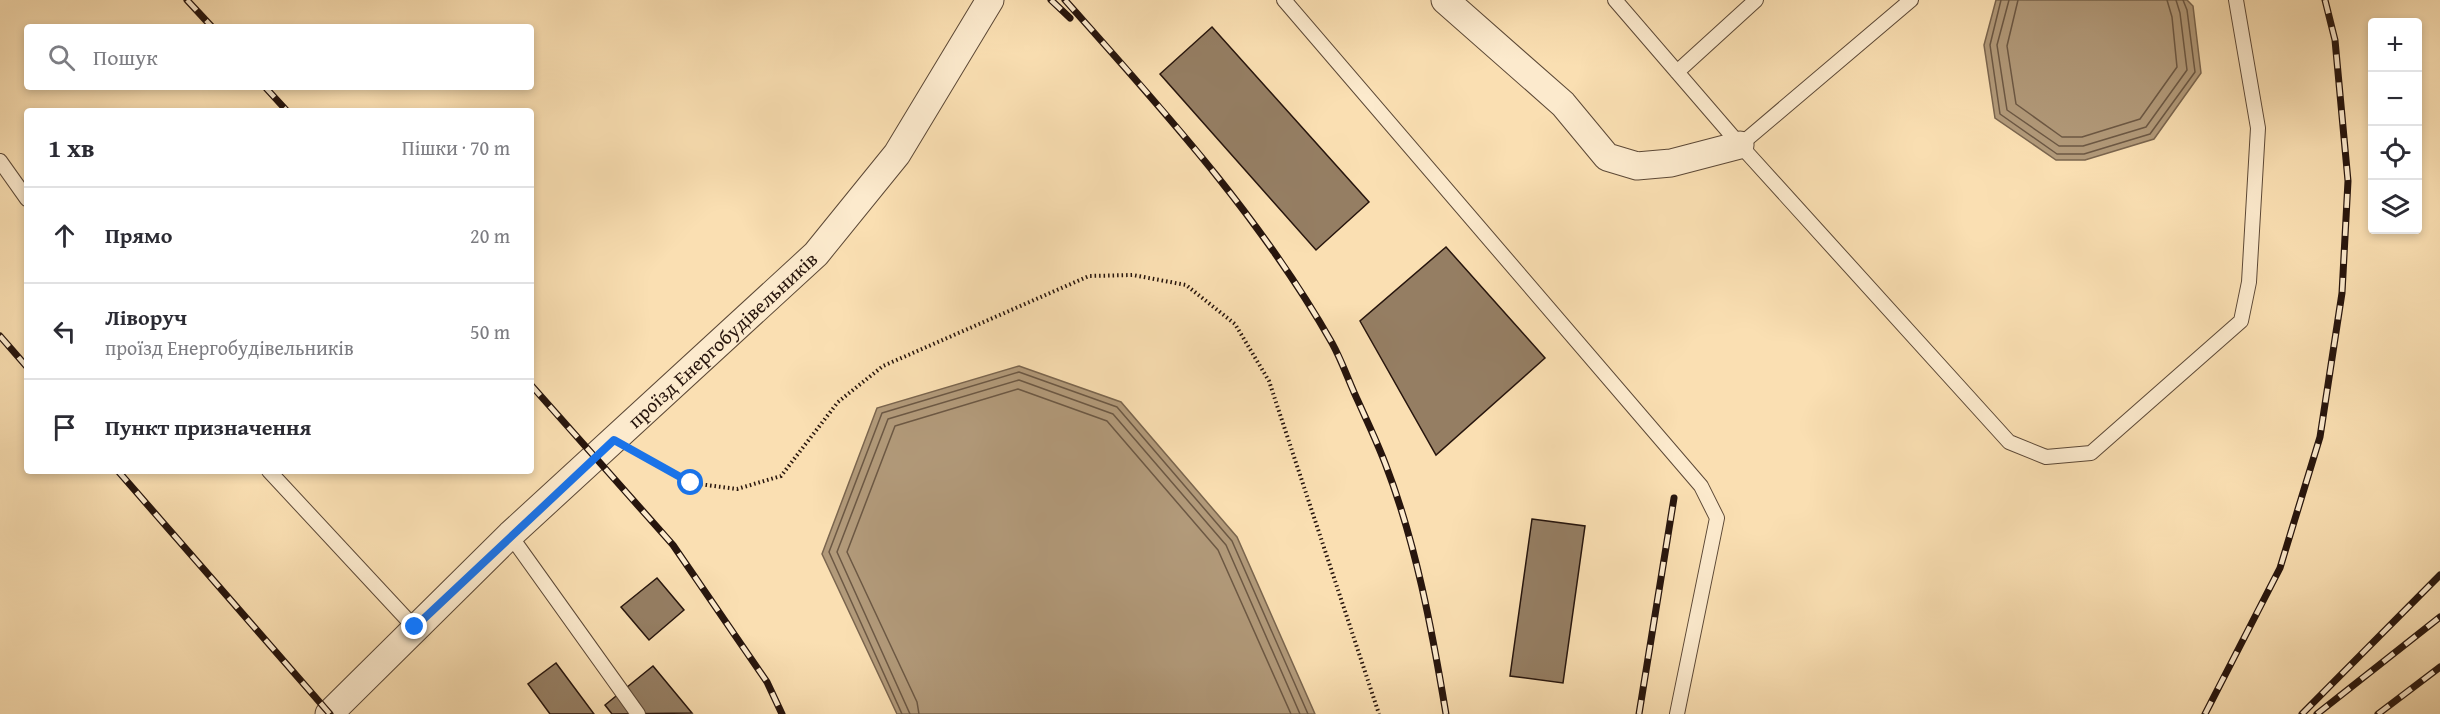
<!DOCTYPE html>
<html lang="uk">
<meta charset="utf-8">
<style>
:root{--surface:#fff;--page:#f2f2f3;--text:#2b2b33;--muted:#7c7c81;--line:#e1e1e2}
body{margin:0;font-family:"Gentium Book Plus",serif;background:var(--page);color:var(--text)}
.controls{position:absolute;right:18px;top:18px;display:grid;overflow:hidden;border-radius:6px;box-shadow:0 3px 9px #0003}
.controls button{width:54px;height:54px;display:grid;place-items:center;padding:0;border:0;border-bottom:2px solid var(--line);background:var(--surface);color:var(--text);font:30px sans-serif}
.stop{position:absolute;width:18px;height:18px;margin:-14px;border:4px solid #1a73e8;border-radius:50%;background:#fff}
.stop.end{background:#1a73e8;border-color:#fff;box-shadow:0 2px 6px #0008}
.list{margin:0;padding:0;list-style:none}
h2{display:flex;justify-content:space-between;align-items:center;height:78px;margin:0;padding:0 24px;font-size:26px}
h2 small{font-size:20px;font-weight:400;color:var(--muted)}
.list li{display:grid;grid-template-columns:39px 1fr auto;gap:18px;align-items:center;box-sizing:border-box;height:96px;padding:0 24px;border-top:2px solid var(--line)}
.list b{display:block;font-size:22px;white-space:nowrap}
.list p{margin:0;font-size:20px;white-space:nowrap;color:var(--muted)}
.list em{font-size:20px;font-style:normal;color:var(--muted)}
.icon{flex:none;width:33px;height:33px;fill:none;stroke:currentColor;stroke-width:2;stroke-linecap:round;stroke-linejoin:round}
.map{position:relative;flex:none;width:2440px;height:714px;overflow:hidden}
.search{position:absolute;background:var(--surface);box-shadow:0 3px 9px #0003;left:24px;top:24px;width:510px;height:66px;display:flex;align-items:center;gap:15px;box-sizing:border-box;padding:0 21px;border-radius:6px;color:var(--muted);font-size:22px}
.panel{position:absolute;background:var(--surface);box-shadow:0 3px 9px #0003;left:24px;top:108px;width:510px;height:366px;border-radius:6px}
.map>svg:first-child{display:block}
</style>
<div class="map">
<svg width="2440" height="714" viewBox="0 0 2440 714">
<rect width="100%" height="100%" fill="#fadfb2"/>
<filter id="stains"><feTurbulence type="fractalNoise" baseFrequency=".00333" numOctaves="4"/><feColorMatrix values="0 0 0 0 .2 0 0 0 0 .09 0 0 0 0 .02 0 0 0 .5 -.17"/></filter>
<radialGradient id="worn" r=".72"><stop offset=".6" stop-color="#630" stop-opacity="0"/><stop offset="1" stop-color="#630" stop-opacity=".3"/></radialGradient>
<path fill="#b29a7a" stroke="#7a654e" stroke-width="1.5" d="M1996,0h191l6,6 8,67 -47,66 -69,21h-29l-61,-42 -11,-73z
M1019,366l102,36 116,135 78,177h-418l-75,-160 55,-146z"/>
<g fill="none" stroke-linecap="round" stroke-linejoin="round">
<path stroke="#6c5844" stroke-width="1.5" d="M2001,0l-11,45 10,69 57,40h27l66,-20 45,-62 -8,-62 -4,-10
M2009,0l-12,45 10,65 52,36h24l63,-19 41,-57 -7,-57 -4,-13
M2018,0l-11,46 9,58 46,33h20l58,-18 37,-52 -5,-50 -5,-17
M902,714l-73,-162 53,-139 137,-41 98,35 115,134 76,173
M910,714l-73,-162 51,-133 131,-39 94,34 113,131 74,169
M919,714l-2,-12 -70,-150 48,-126 123,-37 89,32 111,129 73,164"/>
</g>
<path fill="#957e63" stroke="#27150d" stroke-width="1.5" d="M1212,27l157,175 -53,48 -156,-176z
M1446,247l99,111 -109,97 -76,-134z
M1532,519l53,7 -22,157 -53,-7z
M657,578l27,32 -35,30 -28,-33z
M556,663l38,51h-44l-22,-30z
M653,666l39,47 -80,1 -7,-9z"/>
<g fill="none" stroke-linecap="round" stroke-linejoin="round">
<defs>
<path id="service" d="M1284,0l417,486 16,32 -40,196
M1615,0l125,145 269,297 37,15 45,-4 150,-132 8,-39 9,-154 -22,-128
M1677,72l79,-72
M1740,145l171,-145
M0,161l27,38
M269,471l146,157
M510,535l128,179"/>
<g id="minor">
<path d="M1445,0l118,104 44,53 30,9 34,-3 69,-18"/>
<path id="s1" d="M329,714l181,-179 306,-281 81,-100 93,-154"/>
</g>
</defs>
<use href="#service" stroke="#5c4836" stroke-width="16"/>
<use href="#minor" stroke="#5c4836" stroke-width="29"/>
<path stroke="#27150d" stroke-width="4" stroke-dasharray="1.5 3" stroke-linecap="butt" d="M641,455l50,28 46,6 44,-13 57,-74 45,-36 206,-90 44,-1 53,10 49,39 34,57 110,333"/>
<use href="#service" stroke="#fceacd" stroke-width="14"/>
<use href="#minor" stroke="#fceacd" stroke-width="27"/>
<defs>
<path id="rail" d="M187,0l25,27
M1051,0l19,18
M1065,0c96,108 195,216 267,343 10,18 17,39 26,58 9,20 19,41 27,62 31,80 47,167 61,251
M265,87l22,24
M0,336l27,31
M531,385l142,160 94,137 15,32
M118,471l212,243
M1639,714l35,-216
M2205,714l75,-146 40,-131 22,-144 6,-112 -13,-141 -10,-40
M2302,714l138,-139
M2317,714l123,-97
M2378,714l62,-47"/>
</defs>
<use href="#rail" stroke="#27150d" stroke-width="7"/>
<use href="#rail" stroke="#fceacd" stroke-width="4.5" stroke-dasharray="14" stroke-linecap="butt"/>
</g>
<g fill="none" stroke-linecap="round" stroke-linejoin="round">
<path stroke="#1a73e8" stroke-width="8" d="M415,627l199,-187 77,43"/>
</g>
<g text-anchor="middle" stroke-width="6" stroke-linejoin="round" paint-order="stroke">
<g font-size="20" fill="#27150d" stroke="#fceacd">
<text dy="7" stroke="none"><textPath href="#s1" startOffset="543">проїзд Енергобудівельників</textPath></text>
</g>
</g>
<rect width="100%" height="100%" filter="url(#stains)"/>
<rect width="100%" height="100%" fill="url(#worn)"/>
</svg>
<div class="controls">
<button>+</button>
<button>−</button>
<button><svg class="icon" aria-label="locate" viewBox="0 0 24 24"><circle cx="12" cy="12" r="6"/><path d="M12 2v4M12 18v4M2 12h4M18 12h4"/></svg></button>
<button><svg class="icon" aria-label="layers" viewBox="0 0 24 24"><path d="M12 4l9 5-9 5-9-5zM3 14l9 5 9-5"/></svg></button>
</div>
<div class="stop" style="left:691px;top:483px"></div>
<div class="stop end" style="left:415px;top:627px"></div>
<div class="search"><svg class="icon" aria-label="search" viewBox="0 0 24 24"><circle cx="10" cy="10" r="6"/><path d="M15 15l6 6"/></svg>Пошук</div>
<section class="panel">
<h2>1 хв<small>Пішки · 70 m</small></h2>
<ul class="list">
<li><svg class="icon" aria-label="ahead" viewBox="0 0 24 24"><path d="M12 20V5M6 11l6-6 6 6"/></svg><div><b>Прямо</b></div><em>20 m</em></li>
<li><svg class="icon" aria-label="left" viewBox="0 0 24 24"><path d="M17 20v-9H6M10 6l-5 5 5 5"/></svg><div><b>Ліворуч</b><p>проїзд Енергобудівельників</p></div><em>50 m</em></li>
<li><svg class="icon" aria-label="arrive" viewBox="0 0 24 24"><path d="M6 21V4h12l-3 4 3 4H6"/></svg><div><b>Пункт призначення</b></div></li>
</ul>
</section>
</div>
